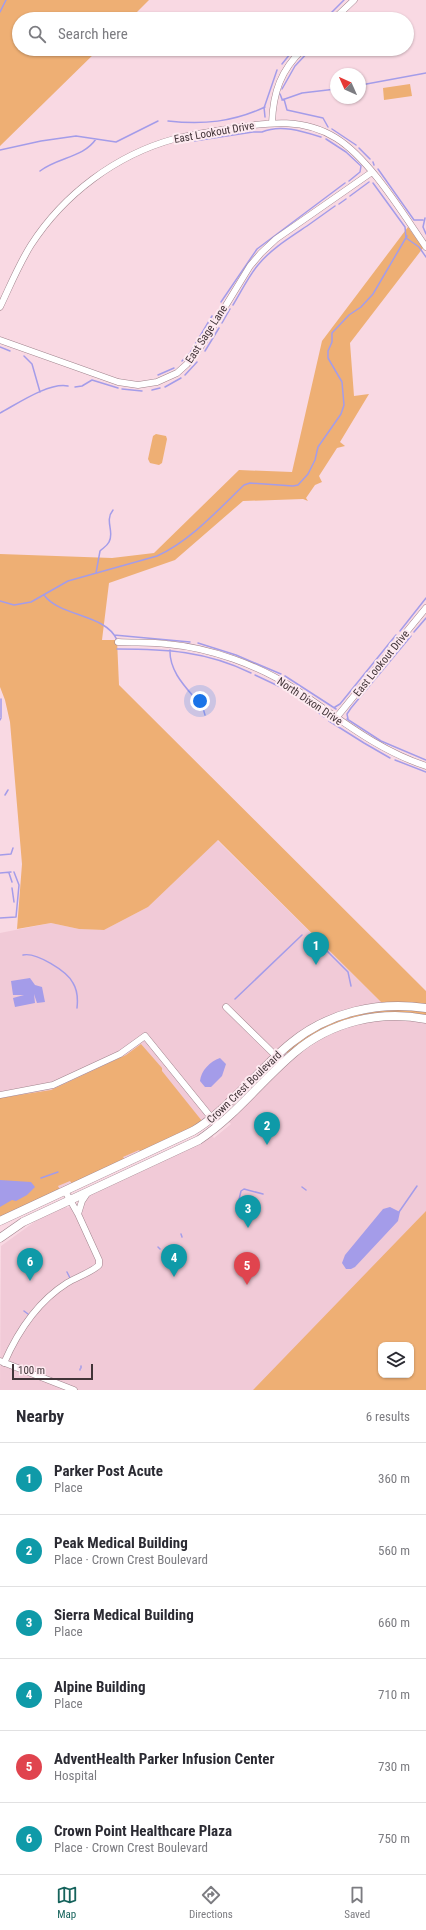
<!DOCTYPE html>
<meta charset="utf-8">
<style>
:root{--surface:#fff;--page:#f7f7f7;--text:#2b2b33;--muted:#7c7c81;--line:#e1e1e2;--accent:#16635c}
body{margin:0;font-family:"Roboto Condensed",sans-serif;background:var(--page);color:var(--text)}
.controls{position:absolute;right:12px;bottom:12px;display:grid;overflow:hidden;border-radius:8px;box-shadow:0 1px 3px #0004}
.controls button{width:36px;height:36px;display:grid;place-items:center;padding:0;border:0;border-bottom:1px solid var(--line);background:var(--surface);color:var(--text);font:20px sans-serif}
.compass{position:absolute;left:330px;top:68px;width:36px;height:36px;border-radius:50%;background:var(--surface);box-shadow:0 1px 3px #0004;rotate:315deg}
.scale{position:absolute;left:12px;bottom:10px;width:81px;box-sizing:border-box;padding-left:4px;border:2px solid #413438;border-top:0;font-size:11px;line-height:14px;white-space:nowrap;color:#413438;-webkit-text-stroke:3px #fdeaf0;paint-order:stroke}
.you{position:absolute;left:200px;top:701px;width:14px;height:14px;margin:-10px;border:3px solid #fff;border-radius:50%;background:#1a73e8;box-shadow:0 0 0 6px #1a73e833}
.badge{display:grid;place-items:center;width:26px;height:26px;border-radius:50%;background:var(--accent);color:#fff;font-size:13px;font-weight:700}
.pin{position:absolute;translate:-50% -33px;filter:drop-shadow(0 1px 2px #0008)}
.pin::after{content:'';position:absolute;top:21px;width:14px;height:12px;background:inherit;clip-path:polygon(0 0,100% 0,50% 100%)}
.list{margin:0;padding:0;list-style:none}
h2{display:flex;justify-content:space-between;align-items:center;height:52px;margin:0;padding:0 16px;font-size:17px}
h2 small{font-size:13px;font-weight:400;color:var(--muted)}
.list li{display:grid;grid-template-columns:26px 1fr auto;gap:12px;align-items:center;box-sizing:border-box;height:72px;padding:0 16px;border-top:1px solid var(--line)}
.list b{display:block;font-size:15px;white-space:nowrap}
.list p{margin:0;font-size:13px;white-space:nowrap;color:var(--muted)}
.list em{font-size:13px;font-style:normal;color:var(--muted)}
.icon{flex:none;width:22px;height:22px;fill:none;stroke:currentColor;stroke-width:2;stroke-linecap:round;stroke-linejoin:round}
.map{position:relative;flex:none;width:426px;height:1390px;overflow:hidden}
.search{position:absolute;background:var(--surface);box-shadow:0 1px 3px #0004;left:12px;right:12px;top:12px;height:44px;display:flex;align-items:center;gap:10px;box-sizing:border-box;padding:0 14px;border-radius:22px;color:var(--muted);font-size:15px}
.sheet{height:484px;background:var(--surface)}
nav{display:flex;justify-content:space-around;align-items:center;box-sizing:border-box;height:56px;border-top:1px solid var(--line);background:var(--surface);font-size:11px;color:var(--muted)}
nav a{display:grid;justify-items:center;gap:2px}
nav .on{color:var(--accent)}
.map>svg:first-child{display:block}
</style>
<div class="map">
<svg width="426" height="1390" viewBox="0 0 426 1390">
<rect width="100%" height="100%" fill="#f9d9e3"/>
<path fill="#f1cad7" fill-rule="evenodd" d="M217,840l165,163 -60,15 -9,4 -47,39 -50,49 -21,17 -195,89v-283l51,-10 28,6 25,1 44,-23z
M403,1019l23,3v368h-426l1,-144 36,-26 28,-15 2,3 17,-6 6,-7 122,-60 2,3 17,-14 -2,-2 2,-2 65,-64 29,-19 23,-10 22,-6zM381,1345h30v30h-30z"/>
<path fill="#eeaf74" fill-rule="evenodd" d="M0,0h149l-19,19h-111v30h80l-99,97z
M410,84l2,12 -28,4 -1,-12z
M408,227l15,21 -73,95 4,53 15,-2 -29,48 5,4 -8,2 -18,28 3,6 -7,3 -9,13 2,3 -5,-2 -60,2 -68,59 -66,23 -7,57h15l2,45 307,306v14l-44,-2 -164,-163 -70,67 -44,23 -25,-1 -28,-6 -34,6 5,-65 -12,-142 -5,-22 -5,-13v-133l112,4 42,-5 85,-83 53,2 30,-131z
M156,434l10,2 1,3 -5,24 -3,2 -9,-2 -2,-4 5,-23z
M405,1009l21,3v3h-58l-80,39 -2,-3c10,-7 21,-17 33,-23 27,-14 56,-17 86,-19z
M141,1044l21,24v3l40,50 -11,8 -51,23 -1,-2 -16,7 2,3 -53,24 -2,-3 -12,5 2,4 -60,27v-119l51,-8 75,-35z
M426,1211v179h-173zM381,1345h30v30h-30z"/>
<path fill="#a49ce9" d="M30,978l5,7 7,2 3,15 -8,1 -3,-9 1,9 -20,4 -2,-9 11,-3h-11l-2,-14z
M220,1058l6,6 -4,12 -11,11h-6l-5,-6c1,-10 10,-20 20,-23z
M0,1180l31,2 4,5 -8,8 -11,6 -4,-1 -12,7z
M390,1207l10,5 -2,9 -43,46 -4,2h-5l-4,-6 3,-8 38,-46z"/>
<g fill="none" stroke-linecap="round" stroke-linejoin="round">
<path stroke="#a49ce9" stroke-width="1.5" d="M0,12l6,-12
M325,19l19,-19
M282,64l12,-15
M361,85l65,-12
M282,89l13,-23 16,-17
M280,94l2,5
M284,99l3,11 36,8 5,9
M282,100l20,-7 34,-4
M264,107l1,10
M264,108l13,-38
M168,121c35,4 65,1 97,-14
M332,129l24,16
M262,132c18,-8 40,-1 59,5
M326,139l20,13 15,14 -1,6 -11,9
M194,141l59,-9h9
M359,148l11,11
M0,150l41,-9 35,-5 40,6 42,-21
M373,162l1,3
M378,169l36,51h9
M40,171c18,-14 43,-13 56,-32
M373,183l32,44 1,11 13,9 7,10
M350,196l19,-14
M339,204l7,-5
M425,218l-2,9 3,7
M307,226l28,-20
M221,302l36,-53 88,-66
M233,305c8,-13 15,-28 25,-40 13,-16 31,-27 49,-39
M222,323l8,-14
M0,347l10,4
M205,351l14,-23
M24,356l8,8 8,28
M182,361l8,-8 22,-37
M158,375l16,-7
M185,375l12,-13
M75,387l7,-1 10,-6 26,8
M165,387l16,-9
M122,389l20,2
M152,390l8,-2
M0,413c17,-9 49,-31 68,-27
M96,573l4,-22c3,-3 7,-5 9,-9 6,-10 -5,-21 4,-32
M44,595c16,22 62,19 73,45
M0,601l14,4 17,-3 37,-21 89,-25c33,-15 61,-46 87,-71l6,-2 43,3 5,-1 10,-11 7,-14 3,-13 23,-33 3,-9 -2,-23 -14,-24v-7l4,-9v-9l17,-18 12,-8 12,-13 34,-58
M400,631l26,-33
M414,632l12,-14
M114,635l76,7
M198,643l38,12 45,19
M117,649c49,0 89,2 134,24
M170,650c-1,24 20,41 33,58l2,7
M255,675l36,17
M285,676l51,33
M297,696l27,21
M1,699v18
M335,707l5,-3 56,-69
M347,719l34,22 45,19
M348,719l-1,-5 4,-6 60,-72
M0,720l1,-2
M329,721l35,22 26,15
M395,760l31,12
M5,795l3,-5
M0,855l11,-1 2,-6
M0,873l11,-1
M9,873l3,9
M12,888l2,14
M0,918l16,-1 3,-32 -5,-13
M316,940l32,32 3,14
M23,955c13,-3 44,16 50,28 5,8 5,16 4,25
M235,999l67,-64
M41,1178l17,-6
M302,1187l4,3
M238,1204l3,-13 3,-2 19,5
M399,1212l18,-26
M181,1234l1,3
M158,1247l2,2
M67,1272l3,6
M24,1311l4,3
M81,1368v-2
M80,1370v-1"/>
<defs>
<path id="street" d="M334,19l20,-19
M272,123c1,-31 9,-53 31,-74
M0,307c10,-21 19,-43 31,-62 33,-51 85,-90 143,-106 20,-5 40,-8 60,-11 36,-6 70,-10 102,10 34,21 67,76 90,109
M0,340l118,42 20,3 19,-3 20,-9 10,-9 14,-18 49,-80 11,-13 15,-14 96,-67
M118,642c17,1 33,0 49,2 44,4 91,21 128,45 44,29 80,60 131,77
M336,718l90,-110
M226,1007l53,52
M0,1095l53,-10 67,-31 25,-18 73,90
M78,1214l4,-13 6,-9
M0,1361l74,29
M4,1363c14,-32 33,-61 63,-80 8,-5 27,-12 32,-18v-5l-21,-46 -13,-23"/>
<path id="secondary" d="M0,1221l193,-90c22,-13 38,-31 56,-48 13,-13 27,-28 42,-40 38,-31 87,-42 135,-35
M0,1238l23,-16 176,-82c36,-24 62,-59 95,-87 36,-31 85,-43 132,-34"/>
</defs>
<use href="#street" stroke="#9f838c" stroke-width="7"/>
<use href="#secondary" stroke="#9f838c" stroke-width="9"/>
<use href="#street" stroke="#fff" stroke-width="6"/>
<use href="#secondary" stroke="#fff" stroke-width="8"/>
</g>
<g text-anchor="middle" stroke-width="4" stroke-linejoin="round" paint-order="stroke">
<g font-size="11" fill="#413438" stroke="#fdeaf0">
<text transform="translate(214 132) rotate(-10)" y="4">East Lookout Drive</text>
<text transform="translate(206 334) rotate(-57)" y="4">East Sage Lane</text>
<text transform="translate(381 663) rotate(-51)" y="4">East Lookout Drive</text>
<text transform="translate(310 701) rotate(34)" y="4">North Dixon Drive</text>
<text transform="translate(244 1087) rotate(-44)" y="4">Crown Crest Boulevard</text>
</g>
</g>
</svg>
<div class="controls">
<button><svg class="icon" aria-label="layers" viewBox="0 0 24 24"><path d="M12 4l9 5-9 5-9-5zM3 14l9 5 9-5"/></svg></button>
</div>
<svg class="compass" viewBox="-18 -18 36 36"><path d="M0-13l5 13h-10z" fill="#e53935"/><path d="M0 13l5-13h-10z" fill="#7c7c81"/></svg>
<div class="scale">100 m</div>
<div class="you"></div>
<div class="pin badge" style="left:316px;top:965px;background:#0f9aa8">1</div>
<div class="pin badge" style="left:267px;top:1145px;background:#0f9aa8">2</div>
<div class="pin badge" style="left:248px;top:1228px;background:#0f9aa8">3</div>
<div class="pin badge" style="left:174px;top:1277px;background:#0f9aa8">4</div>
<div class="pin badge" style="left:247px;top:1285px;background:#e0444e">5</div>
<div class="pin badge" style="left:30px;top:1281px;background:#0f9aa8">6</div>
<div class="search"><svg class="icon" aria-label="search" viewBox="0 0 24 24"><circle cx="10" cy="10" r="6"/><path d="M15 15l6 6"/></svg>Search here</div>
</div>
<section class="sheet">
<h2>Nearby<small>6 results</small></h2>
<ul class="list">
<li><span class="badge" style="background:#0f9aa8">1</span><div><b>Parker Post Acute</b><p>Place</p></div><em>360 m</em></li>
<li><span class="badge" style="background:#0f9aa8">2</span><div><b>Peak Medical Building</b><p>Place · Crown Crest Boulevard</p></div><em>560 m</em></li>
<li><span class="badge" style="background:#0f9aa8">3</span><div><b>Sierra Medical Building</b><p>Place</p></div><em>660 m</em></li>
<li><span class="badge" style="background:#0f9aa8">4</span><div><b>Alpine Building</b><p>Place</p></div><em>710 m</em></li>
<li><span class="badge" style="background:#e0444e">5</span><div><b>AdventHealth Parker Infusion Center</b><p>Hospital</p></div><em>730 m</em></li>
<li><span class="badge" style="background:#0f9aa8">6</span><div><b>Crown Point Healthcare Plaza</b><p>Place · Crown Crest Boulevard</p></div><em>750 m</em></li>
</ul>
</section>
<nav>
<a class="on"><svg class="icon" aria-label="map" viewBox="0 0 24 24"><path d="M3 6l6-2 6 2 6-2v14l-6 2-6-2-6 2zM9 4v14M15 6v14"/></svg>Map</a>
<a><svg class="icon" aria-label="directions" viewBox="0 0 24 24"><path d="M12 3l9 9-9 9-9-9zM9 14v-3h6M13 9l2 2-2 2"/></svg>Directions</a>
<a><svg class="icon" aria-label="saved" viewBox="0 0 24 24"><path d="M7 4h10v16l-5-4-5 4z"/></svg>Saved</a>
</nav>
